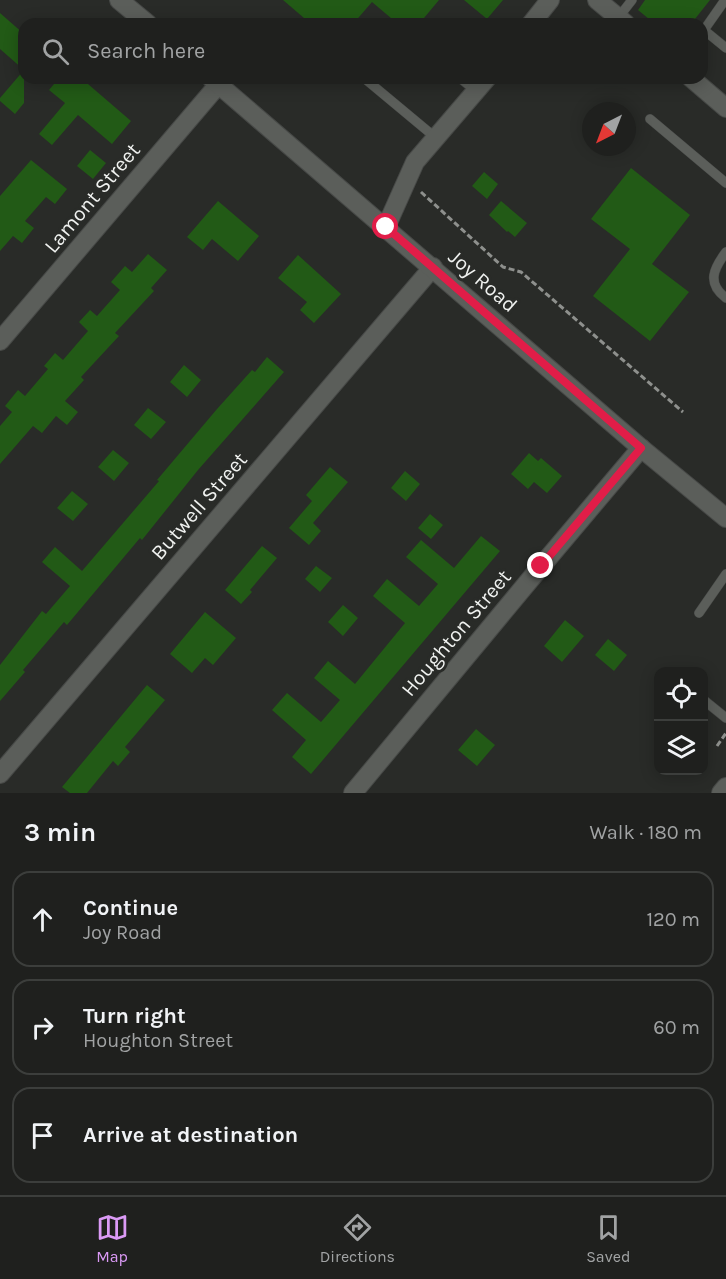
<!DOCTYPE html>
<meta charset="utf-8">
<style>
:root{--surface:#1f201e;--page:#2c2d2b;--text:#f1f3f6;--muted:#a1a3a4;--line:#3c3e3c;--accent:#db9af6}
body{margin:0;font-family:Karla,sans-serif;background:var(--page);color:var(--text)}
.controls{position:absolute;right:18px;bottom:18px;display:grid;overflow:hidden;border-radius:12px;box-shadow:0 3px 15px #0003}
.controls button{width:54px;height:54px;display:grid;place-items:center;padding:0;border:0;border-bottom:2px solid var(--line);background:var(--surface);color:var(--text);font:30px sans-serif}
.compass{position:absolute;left:582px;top:102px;width:54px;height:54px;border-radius:50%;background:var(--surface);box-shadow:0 3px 15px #0003;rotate:222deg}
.stop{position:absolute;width:18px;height:18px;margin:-14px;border:4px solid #e11d48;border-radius:50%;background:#fff}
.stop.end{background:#e11d48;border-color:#fff;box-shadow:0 2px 6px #0008}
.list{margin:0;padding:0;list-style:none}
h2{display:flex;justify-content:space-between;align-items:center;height:78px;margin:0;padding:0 24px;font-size:26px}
h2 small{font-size:20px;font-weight:400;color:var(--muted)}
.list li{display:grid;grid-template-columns:39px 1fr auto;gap:18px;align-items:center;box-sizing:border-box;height:96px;margin:0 12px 12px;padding:0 12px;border:2px solid var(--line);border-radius:18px}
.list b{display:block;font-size:22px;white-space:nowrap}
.list p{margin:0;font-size:20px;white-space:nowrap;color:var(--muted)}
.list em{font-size:20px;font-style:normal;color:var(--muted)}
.icon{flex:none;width:33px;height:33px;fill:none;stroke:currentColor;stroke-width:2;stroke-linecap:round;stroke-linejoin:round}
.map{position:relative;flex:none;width:726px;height:793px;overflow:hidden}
.search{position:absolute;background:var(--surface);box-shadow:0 3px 15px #0003;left:18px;right:18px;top:18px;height:66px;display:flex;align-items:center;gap:15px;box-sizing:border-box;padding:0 21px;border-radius:18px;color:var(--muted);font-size:22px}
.sheet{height:402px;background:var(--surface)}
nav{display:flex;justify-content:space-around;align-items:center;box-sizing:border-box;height:84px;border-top:2px solid var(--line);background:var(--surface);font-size:16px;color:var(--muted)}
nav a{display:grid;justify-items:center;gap:3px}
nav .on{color:var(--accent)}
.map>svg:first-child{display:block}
</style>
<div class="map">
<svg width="726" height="793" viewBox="0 0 726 793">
<rect width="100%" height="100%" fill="#292b28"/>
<path fill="#225a16" d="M283,0h156l-20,24h-21l-26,-22 -19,22h-42z
M464,0h39l-16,19z
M645,0h65l-19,24h-36l-17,-14z
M0,13l24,21v36l-24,-21z
M24,70v33l-9,11 -15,-13v-3z
M59,78h22l50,43 -19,23 -34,-29 -26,30 -13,-11 26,-31 -16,-13z
M90,150l16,13 -13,16 -16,-13z
M31,160l36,29 -12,15 -9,-7 -21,24 9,7 -12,15 -9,-7 -13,15v-55z
M631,168l59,47 -38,49 37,28 -39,49 -57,-45 37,-47 -39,-30z
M484,172l14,12 -11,15 -15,-13z
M218,201l41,35 -21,25 -26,-22 -9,11 -16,-13z
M501,201l26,22 -12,14 -7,-6 -1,1 -18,-17z
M148,254l19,16 -16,18 3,3 -39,42 4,3 -38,41 3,3 -19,21 13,11 -11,13 -11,-9 -14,17 -9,-7 -33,38v-38l12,-14 -7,-6 13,-16 7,6 23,-27 -4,-3 11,-13 8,7 25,-29 -9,-9 11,-12 7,6 23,-26 -9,-8 14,-16 7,6z
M298,255l43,39 -27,29 -14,-13 7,-8 -29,-24z
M267,357l17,15 -86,98 -56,70 -2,-2 -73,87 -3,-3 -41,48 2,2 -25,29v-36l42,-54 4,3 24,-28 -28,-24 13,-15 27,24 77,-90 -2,-1 60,-71 35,-39 3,2z
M184,365l17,15 -14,17 -17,-15z
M148,408l18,14 -15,17 -17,-14z
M113,450l16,13 -15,18 -16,-14z
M529,453l9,8 3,-3 21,18 -15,17 -13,-11 -6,7 -17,-15z
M330,467l18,15 -35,41 8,8 -12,14 -20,-17 23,-27 -6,-6z
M405,471l15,13 -14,17 -15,-13z
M72,491l16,13 -15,17 -16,-13z
M430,514l13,11 -12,14 -13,-11z
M481,536l19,15 -189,223 -19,-17 14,-17 -34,-30 15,-17 34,29 19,-22 -26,-22 14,-17 27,23 50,-61 -32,-27 14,-17 32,27 19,-22 -32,-27 15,-17 33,28z
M262,546l15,12 -27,32 2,2 -11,12 -16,-14z
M316,566l16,12 -12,14 -15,-13z
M343,605l15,13 -15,18 -15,-14z
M205,612l31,26 -23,27 -8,-7 -13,15 -22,-19z
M565,620l19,16 -22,26 -18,-16z
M608,639l19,16 -13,16 -19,-16z
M147,685l18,15 -40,47 5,5 -12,14 -5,-5 -26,32h-17l-8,-6z
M476,729l19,16 -18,21 -19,-16z"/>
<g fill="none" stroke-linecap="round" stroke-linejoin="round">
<defs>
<path id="service" d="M725,0l-21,30 22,18
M618,18l14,-18
M364,78l72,60
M460,78l16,13
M650,119l76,64
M726,252c-12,16 -20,31 0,46
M699,613l27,-39
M705,701l21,17"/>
<path id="minor" d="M597,0l29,24
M531,24l19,-24
M691,78l35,30
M386,227l29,-65 72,-84
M0,341l218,-256
M0,774l433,-507
M353,793l180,-217 108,-128"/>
<path id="tertiary" d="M119,0l29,24
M211,78l430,370 85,70
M721,793l5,-6"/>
</defs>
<use href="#service" stroke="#474947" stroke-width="10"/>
<use href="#minor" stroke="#474947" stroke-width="20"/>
<use href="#tertiary" stroke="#474947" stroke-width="20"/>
<path stroke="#8e908d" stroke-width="3" stroke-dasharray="6 3" stroke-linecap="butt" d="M421,192l82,75 18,5 162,140
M717,746l9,-13"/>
<use href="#service" stroke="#5b5e5a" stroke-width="9"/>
<use href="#minor" stroke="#5b5e5a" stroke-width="18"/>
<use href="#tertiary" stroke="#5b5e5a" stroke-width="18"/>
</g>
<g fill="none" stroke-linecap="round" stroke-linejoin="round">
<path stroke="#e11d48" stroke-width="8" d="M386,227l255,221 -100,118"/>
</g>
<g text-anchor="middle" stroke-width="6" stroke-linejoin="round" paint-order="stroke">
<g font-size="21" fill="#f0f2f0" stroke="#292b28">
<text transform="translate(92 198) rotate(-50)" y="7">Lamont Street</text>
<text transform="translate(483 281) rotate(41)" y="7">Joy Road</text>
<text transform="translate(199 506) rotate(-49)" y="7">Butwell Street</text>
<text transform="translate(456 633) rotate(-50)" y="7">Houghton Street</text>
</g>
</g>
</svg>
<div class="controls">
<button><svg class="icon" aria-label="locate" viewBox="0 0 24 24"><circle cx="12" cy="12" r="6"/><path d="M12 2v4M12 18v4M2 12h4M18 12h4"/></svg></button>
<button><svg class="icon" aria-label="layers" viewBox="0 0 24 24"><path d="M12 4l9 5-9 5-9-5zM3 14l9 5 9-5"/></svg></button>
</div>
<svg class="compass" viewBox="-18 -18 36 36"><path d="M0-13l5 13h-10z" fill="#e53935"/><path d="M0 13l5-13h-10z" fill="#a1a3a4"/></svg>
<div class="stop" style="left:386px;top:227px"></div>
<div class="stop end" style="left:541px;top:566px"></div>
<div class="search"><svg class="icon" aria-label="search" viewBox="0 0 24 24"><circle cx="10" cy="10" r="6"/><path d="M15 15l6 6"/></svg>Search here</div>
</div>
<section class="sheet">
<h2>3 min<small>Walk · 180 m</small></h2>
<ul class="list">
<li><svg class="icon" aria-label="ahead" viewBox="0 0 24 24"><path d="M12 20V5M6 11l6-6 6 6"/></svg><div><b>Continue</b><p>Joy Road</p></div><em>120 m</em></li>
<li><svg class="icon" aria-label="right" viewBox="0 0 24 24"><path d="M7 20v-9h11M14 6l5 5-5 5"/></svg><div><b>Turn right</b><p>Houghton Street</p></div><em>60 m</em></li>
<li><svg class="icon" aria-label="arrive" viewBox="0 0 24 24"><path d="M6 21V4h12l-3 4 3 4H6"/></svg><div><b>Arrive at destination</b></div></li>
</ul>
</section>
<nav>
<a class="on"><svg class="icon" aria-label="map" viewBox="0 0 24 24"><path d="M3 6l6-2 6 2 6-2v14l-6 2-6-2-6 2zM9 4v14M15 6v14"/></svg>Map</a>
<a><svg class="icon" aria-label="directions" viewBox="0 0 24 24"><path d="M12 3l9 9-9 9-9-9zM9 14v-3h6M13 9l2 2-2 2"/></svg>Directions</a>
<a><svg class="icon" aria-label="saved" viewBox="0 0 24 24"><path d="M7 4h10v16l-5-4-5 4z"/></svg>Saved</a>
</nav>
